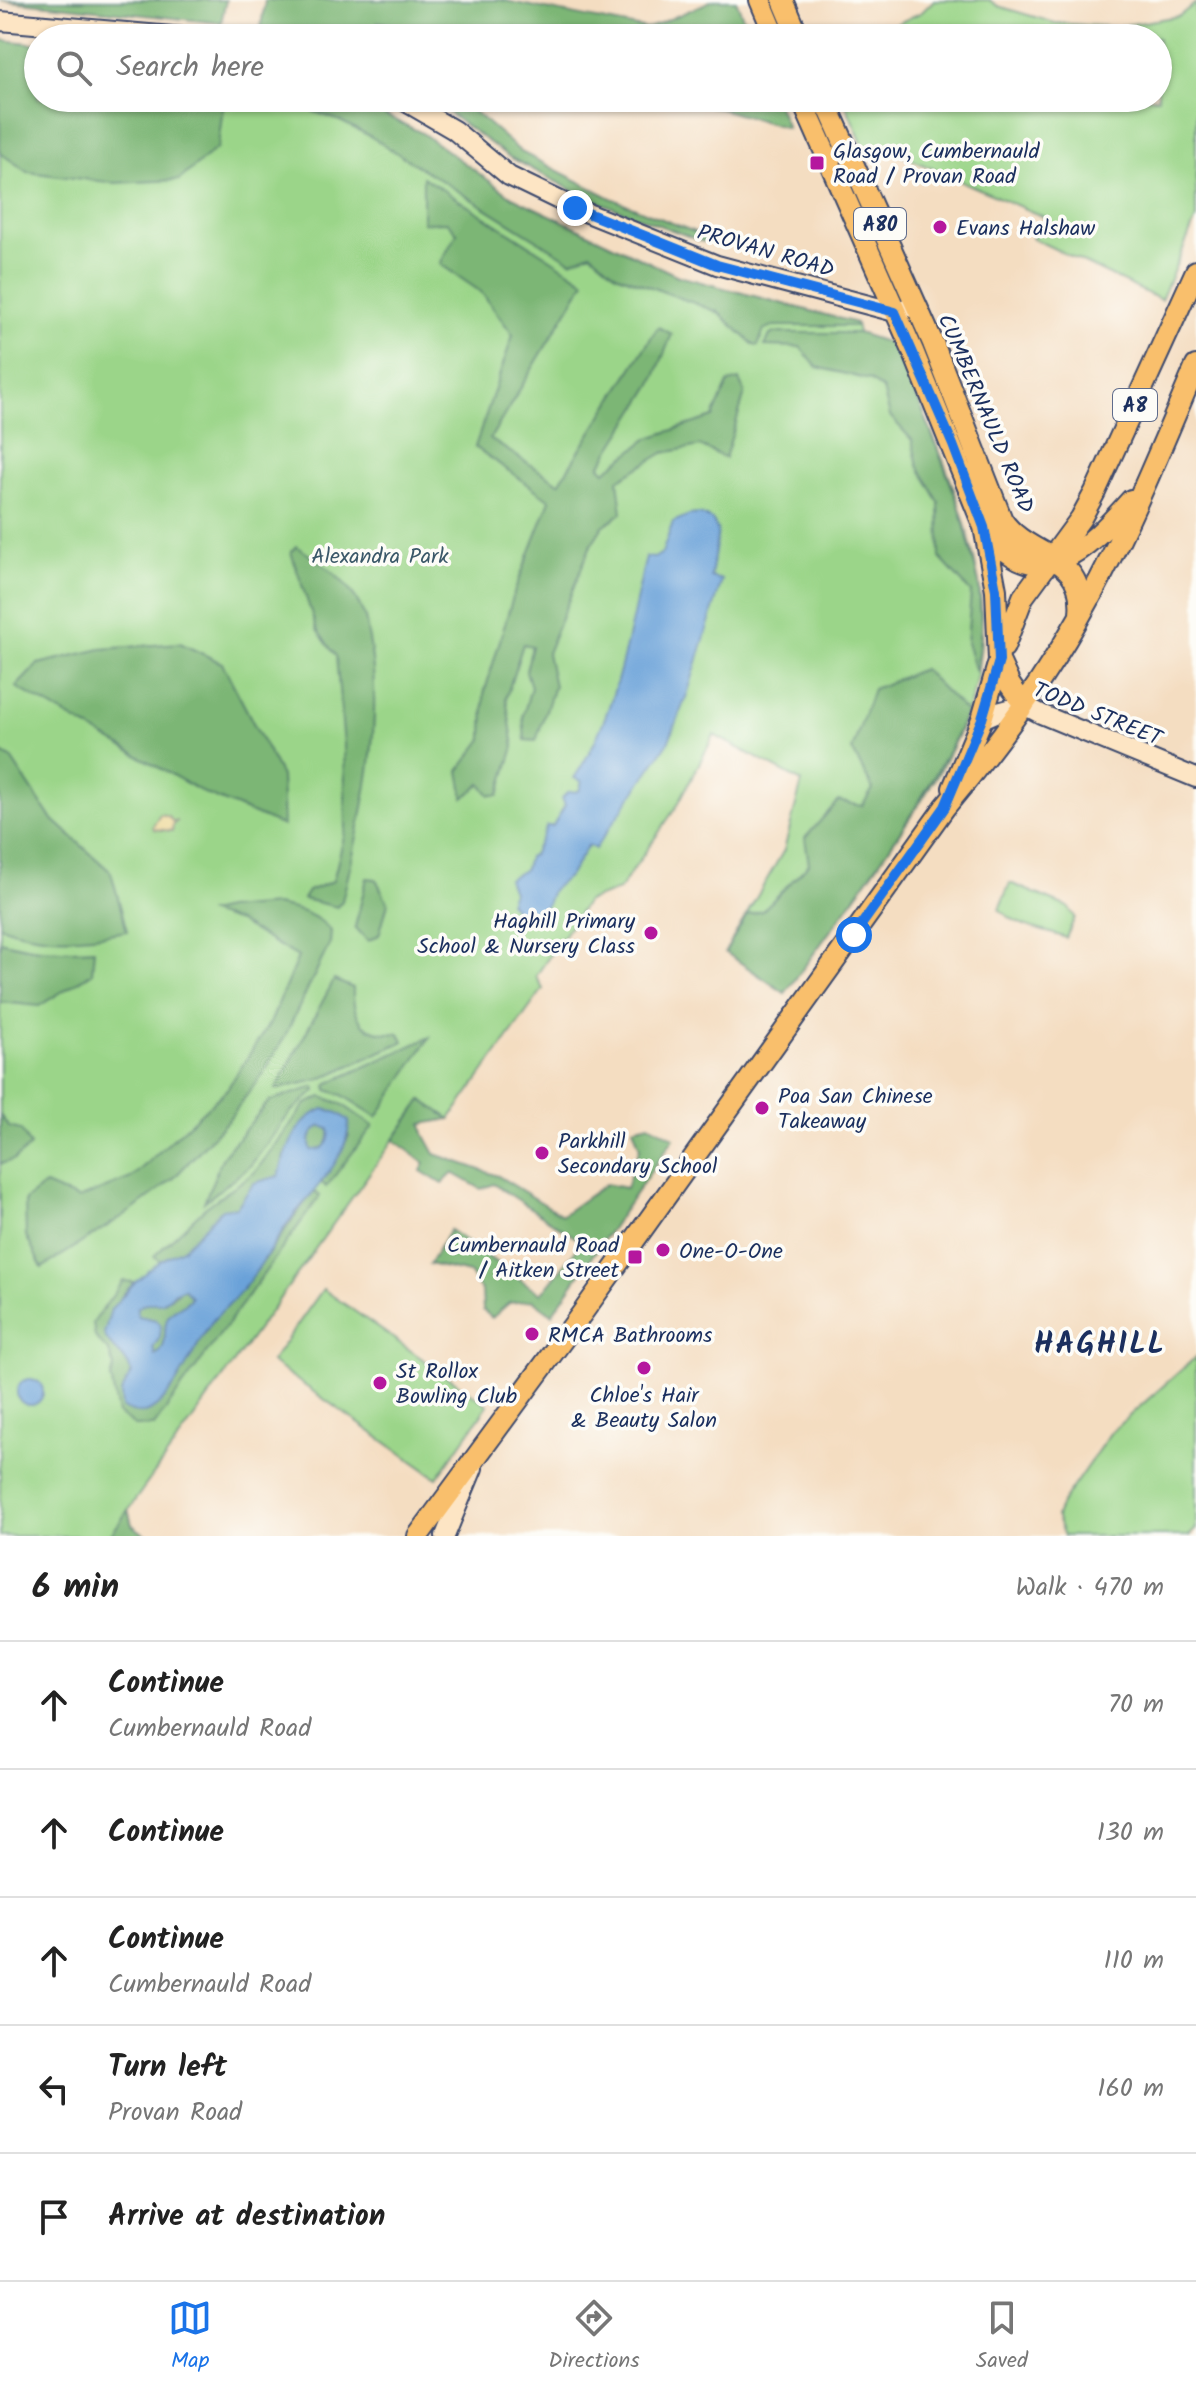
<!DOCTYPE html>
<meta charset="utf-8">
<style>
:root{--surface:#fff;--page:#f2f2f2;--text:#222;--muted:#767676;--line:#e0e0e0;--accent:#1a73e8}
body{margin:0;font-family:Kalam,sans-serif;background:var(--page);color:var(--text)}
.stop{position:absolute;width:24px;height:24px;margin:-18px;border:6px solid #1a73e8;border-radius:50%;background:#fff}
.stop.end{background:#1a73e8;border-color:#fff;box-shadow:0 2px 8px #0008}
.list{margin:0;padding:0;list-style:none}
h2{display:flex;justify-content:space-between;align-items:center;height:104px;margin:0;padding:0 32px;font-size:34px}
h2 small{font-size:26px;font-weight:400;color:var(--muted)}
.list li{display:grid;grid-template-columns:52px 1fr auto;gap:24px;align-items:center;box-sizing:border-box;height:128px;padding:0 32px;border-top:2px solid var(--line)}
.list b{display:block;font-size:30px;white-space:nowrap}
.list p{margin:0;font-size:26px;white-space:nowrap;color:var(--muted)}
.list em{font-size:26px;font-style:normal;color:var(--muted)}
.icon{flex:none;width:44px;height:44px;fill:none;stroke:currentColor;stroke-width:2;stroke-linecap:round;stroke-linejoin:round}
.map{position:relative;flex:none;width:1196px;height:1536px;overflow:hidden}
.search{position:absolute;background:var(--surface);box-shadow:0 2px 6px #0004;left:24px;right:24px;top:24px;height:88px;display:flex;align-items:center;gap:20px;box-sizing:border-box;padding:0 28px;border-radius:44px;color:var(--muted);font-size:30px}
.sheet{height:744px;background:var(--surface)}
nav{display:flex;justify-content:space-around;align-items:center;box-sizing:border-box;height:112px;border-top:2px solid var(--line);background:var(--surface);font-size:22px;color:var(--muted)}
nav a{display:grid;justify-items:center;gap:4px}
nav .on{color:var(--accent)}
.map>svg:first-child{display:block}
</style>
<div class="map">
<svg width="1196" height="1536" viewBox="0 0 1196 1536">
<rect width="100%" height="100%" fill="#fdfcf7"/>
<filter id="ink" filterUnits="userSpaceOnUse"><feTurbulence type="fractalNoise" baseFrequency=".0125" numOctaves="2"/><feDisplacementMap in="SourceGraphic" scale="16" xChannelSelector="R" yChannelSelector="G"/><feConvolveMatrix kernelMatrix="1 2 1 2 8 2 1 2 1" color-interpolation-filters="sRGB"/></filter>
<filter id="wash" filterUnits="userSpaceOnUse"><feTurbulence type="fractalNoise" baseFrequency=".006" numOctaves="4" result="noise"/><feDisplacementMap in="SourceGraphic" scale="32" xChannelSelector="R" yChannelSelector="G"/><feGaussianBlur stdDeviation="1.8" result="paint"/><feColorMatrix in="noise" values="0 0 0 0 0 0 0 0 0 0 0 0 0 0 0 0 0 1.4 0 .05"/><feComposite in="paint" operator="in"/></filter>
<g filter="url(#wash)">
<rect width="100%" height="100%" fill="#f4ddc1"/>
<path fill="#9bd589" stroke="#5b8274" stroke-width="2" d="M934,0h55l9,6 57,17 59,4 65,-11 17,-13v216l-35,81 -129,-62 14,-20 -161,-70 -19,5 -23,-55h315v-60h-291l55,-26z
M0,40l38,4v54h311l73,35 90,64 166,79 178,47 2,10 34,11c35,76 73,156 87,239 6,41 2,93 -13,132 -20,54 -56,104 -89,150 -31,43 -62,86 -92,128l-60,-41 59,-102 18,-68 -88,-47 -37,71 -58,84 -32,11 -51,75 7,13 -93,130 -28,-19 -294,410 4,15 15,11h-147z
M1010,883l58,24 7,10 -9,21c-24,-9 -48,-10 -67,-29z
M323,1289l165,116 -51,73 -166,-116z
M1196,1357v172l-7,7h-125l-8,-20 5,-12 50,-72z"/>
<path fill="#7cb675" stroke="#4c726a" stroke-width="2" d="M0,0h226l-5,23z
M265,0h236l146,29 66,-29h23l15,38h-281l-92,-16 -3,16h-82l-32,-11z
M0,40l38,4v54h186l-6,49 -39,33 -65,3 -86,-11 -28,-19z
M276,98h73l73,35 90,64 166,79 178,47v3h-82l-10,4 -6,16 -4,-1 -36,-33 -102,-38 -25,-21 -20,8 -203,-126 -28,-14z
M428,98h26l23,16 44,38 90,46 98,40 -6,4 -120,-46 -74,-39z
M682,98h93l12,30z
M423,177l162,104 -95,158 69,44 99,-156 14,7 -20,50 -52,82 5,5 44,-33 64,-21 15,-34 11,-3 6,13 -20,65 -25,-12 -37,7 -45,27 4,33 -19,13 -12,19 -44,108 7,33 -18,55 -11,-1 -2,-24 8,-29 -5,-16 6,-25 -9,-2 -17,54 8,49 -15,48h-9l-9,-11 -17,14 -5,-27 24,-32 1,-45 31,-104 35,-90 -75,-53 38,-112 -32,-43 -41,-28 17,-31 -10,-11 -24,1z
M775,333h83l34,11 30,65 38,99 19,75 2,44 -5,45 -9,-29 4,-51 -31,-34 -1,-56 -21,-36 -6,-26 -22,-24 -7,-26 -13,-10 -53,-13 -17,-20 -35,-1 5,-11z
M296,546c28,18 56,37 68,69 3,7 3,17 5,24 16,86 -7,179 -27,262l-5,6 -34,-8 5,-8 25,-10 13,-52 -2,-84 -8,-89 -19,-26 -26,-78z
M180,643l42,20 59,113 2,50 -77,-32 -190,-107 22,-23 63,-15z
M923,669l44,44c-47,102 -117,190 -182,280l-60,-41 22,-37 15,-4 47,-47 -4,-26 33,-37 24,5 11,-17 -21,-39 21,-61z
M0,752l11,6 39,59 61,55 16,59c-46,8 -83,11 -127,-5z
M367,878l9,1 12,24 -9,32 -11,6 -13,-14z
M276,905c21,4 41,9 55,26l-1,12 -45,93 -21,36 -36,48 -54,58 -40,31 -92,59 -16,-32 -1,-36 20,-15 33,14 53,-21 96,-89 44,-68 27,-64 -60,-35 -29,-9 17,-4z
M0,941c37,10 56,10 94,8l-2,24 -53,33 -39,-4z
M334,980l19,8c-1,33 12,47 45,45l6,8 -86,39 -42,9z
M430,1037l-53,80 -35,-22 -15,-5v-6z
M315,1087l1,4 -25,21 -41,54 -46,36 19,-46 46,-55z
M322,1097l18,6 33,23 -47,61 -5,-5 15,-21 13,-25 -25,-27 -39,45 -6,22 -25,7 -17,24 -54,42 -23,12 -6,-5 52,-49 49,-35 51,-68z
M422,1100l28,19 -28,5 2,10 11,20 63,22 64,39 44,-31 20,4 14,-40 -7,-20 16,-4 25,14 -122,176 -19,-14 -24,3 -17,15 -9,-8 -1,-18 -13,-19 -40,-9 21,-34 91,64 41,-52 -88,-58 -13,5 -28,-16 -11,11 -21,-13 4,-8 -31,-23z
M0,1115l9,12 12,3 9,16 -16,14 -14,4z
M321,1126l8,2c2,14 -4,23 -18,22 -2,-11 -1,-19 10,-24z
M314,1191l6,5 -166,230h-19l-17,-12 -7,-36 3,-11 -5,-15 -14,-15 -2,-14 30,-42 12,1 -12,12 -19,40c9,19 20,17 28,39l-11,20 29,18c27,-23 40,-55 59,-85 9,-15 31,-35 44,-51 21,-27 39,-57 61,-84z
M184,1288l7,9c-5,11 -20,10 -24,22 -5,15 3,26 -12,37l-2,-8 7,-11 -4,-17 -18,-4 -1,-8 9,-5h17z
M128,1510l4,15 15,11h-37z"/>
<path fill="#eeda9e" stroke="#84847e" stroke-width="2" d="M160,814l8,2 5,6 5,-1 -5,3 -1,7 -18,-2 -1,-3z"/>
<path fill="#6ba2d9" stroke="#43689c" stroke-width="2" fill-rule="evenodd" d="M700,514l12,6 6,11 -7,46 11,3 -34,112 -20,51 -73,106 -7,-4 -18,30 -18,15 -5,14 -6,6 -17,3 -8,-2 -7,-9 4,-10 -5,-13 17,-10 3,-12 5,-2 14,-29h6l12,-21 -3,-7 6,-6 11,-1 3,-10 -8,-3c44,-64 54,-147 72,-221l8,1 8,-5 11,-31 16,-7z
M324,1109l14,4 11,8c0,40 -40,72 -62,103 -17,25 -32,53 -53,75 -8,9 -19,17 -25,27 -15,22 -35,72 -59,85 -10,5 -19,1 -28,-3l-1,-15 11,-20c-8,-22 -19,-20 -28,-39l7,-25 24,-27 25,-21 23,-12 39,-40 15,-2 17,-24 25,-7c7,-26 18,-58 45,-67zM321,1126l8,3c2,13 -4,22 -18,21 -3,-11 0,-19 10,-24zM184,1288l7,9c-6,11 -20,10 -24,22 -5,15 3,27 -12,37l-2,-8 7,-11 1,-12 -5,-5 -18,-4 -1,-8 9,-5h16l13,-11z
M17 1392a13 13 0 1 1 26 0a13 13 0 1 1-26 0Z"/>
</g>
<g filter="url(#ink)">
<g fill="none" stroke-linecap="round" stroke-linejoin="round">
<defs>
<path id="secondary" d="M0,21l195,17
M399,98l55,32 55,46 66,32 142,57 178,47 11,-4
M982,719l16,-7 26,-7 17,9 155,64
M445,1536l28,-68"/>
<path id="primary" d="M760,0l16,38
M783,0l16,38
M801,98l112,253 71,176 12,63 3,71 -17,58 -29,69
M824,98l109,245 69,177c26,39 84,32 78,94
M985,528c53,73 103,20 146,-28
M1004,647l19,-50 58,-79 14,-26 101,-221
M999,661l11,24 14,20
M418,1536l165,-224 362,-505c59,-70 113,-146 155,-228 36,-69 65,-141 96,-213"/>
</defs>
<use href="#secondary" stroke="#3c496d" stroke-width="22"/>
<use href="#primary" stroke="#3c496d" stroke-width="24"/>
<use href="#secondary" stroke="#fde5c4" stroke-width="18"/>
<use href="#primary" stroke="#f9bf6c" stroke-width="20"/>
</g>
</g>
<g fill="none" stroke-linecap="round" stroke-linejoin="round" filter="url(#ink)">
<path stroke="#1a73e8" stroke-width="10" d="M575,208l142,57 178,47 58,133 31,82 12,63 3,71 -17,58 -37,88 -91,128"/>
</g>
<g fill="#b5179e" stroke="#fdfcf7" stroke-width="3">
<rect x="809" y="155" width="16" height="16" rx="4"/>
<circle cx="940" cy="227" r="8"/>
<circle cx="651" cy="933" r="8"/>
<circle cx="762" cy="1108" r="8"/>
<circle cx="542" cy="1153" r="8"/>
<circle cx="663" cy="1250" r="8"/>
<rect x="627" y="1249" width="16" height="16" rx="4"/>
<circle cx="532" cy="1334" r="8"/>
<circle cx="644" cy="1368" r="8"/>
<circle cx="380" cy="1383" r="8"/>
</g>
<g text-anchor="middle" stroke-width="7" stroke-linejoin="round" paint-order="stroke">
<g fill="#fdfcf7" stroke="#5f6c8c" stroke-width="2">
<rect x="854" y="208" width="52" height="32" rx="6"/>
<rect x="1113" y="389" width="44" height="32" rx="6"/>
</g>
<g font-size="20" font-weight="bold" fill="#1b2f5e">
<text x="880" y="231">A80</text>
<text x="1135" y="412">A8</text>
</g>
<g font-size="22" fill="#1b2f5e" stroke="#fdfcf7" text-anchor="start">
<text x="833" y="158">Glasgow, Cumbernauld<tspan x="833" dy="25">Road / Provan Road</tspan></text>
<text x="956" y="235">Evans Halshaw</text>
<text x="635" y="928" text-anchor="end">Haghill Primary<tspan x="635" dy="25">School &amp; Nursery Class</tspan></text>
<text x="778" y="1103">Poa San Chinese<tspan x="778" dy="25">Takeaway</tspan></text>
<text x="558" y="1148">Parkhill<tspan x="558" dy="25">Secondary School</tspan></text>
<text x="619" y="1252" text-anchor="end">Cumbernauld Road<tspan x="619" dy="25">/ Aitken Street</tspan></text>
<text x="679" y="1258">One-O-One</text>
<text x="548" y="1342">RMCA Bathrooms</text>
<text x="396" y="1378">St Rollox<tspan x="396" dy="25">Bowling Club</tspan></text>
<text x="644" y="1402" text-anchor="middle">Chloe's Hair<tspan x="644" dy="25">&amp; Beauty Salon</tspan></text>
</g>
<g font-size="22" fill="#1b2f5e" stroke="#fdfcf7">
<text transform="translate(766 250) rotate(16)" y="8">PROVAN ROAD</text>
<text transform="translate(987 413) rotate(67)" y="8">CUMBERNAULD ROAD</text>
<text transform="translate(1098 713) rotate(22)" y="8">TODD STREET</text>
</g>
<g font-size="22" fill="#3b5869" stroke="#fdfcf7">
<text x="380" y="563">Alexandra Park</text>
</g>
<g font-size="30" font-weight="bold" letter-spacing="2" fill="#1b2f5e" stroke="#fdfcf7">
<text x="1100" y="1353">HAGHILL</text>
</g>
</g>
</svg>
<div class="stop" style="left:854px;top:935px"></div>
<div class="stop end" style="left:575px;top:208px"></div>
<div class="search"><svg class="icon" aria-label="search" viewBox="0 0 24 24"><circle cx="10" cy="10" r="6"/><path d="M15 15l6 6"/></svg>Search here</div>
</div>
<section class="sheet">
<h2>6 min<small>Walk · 470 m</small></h2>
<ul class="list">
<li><svg class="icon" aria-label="ahead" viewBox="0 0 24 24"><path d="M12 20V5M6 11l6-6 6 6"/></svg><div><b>Continue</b><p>Cumbernauld Road</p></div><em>70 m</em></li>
<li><svg class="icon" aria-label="ahead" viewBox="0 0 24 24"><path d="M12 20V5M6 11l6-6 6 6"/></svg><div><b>Continue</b></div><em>130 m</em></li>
<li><svg class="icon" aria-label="ahead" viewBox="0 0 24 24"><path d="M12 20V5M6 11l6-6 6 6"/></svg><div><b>Continue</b><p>Cumbernauld Road</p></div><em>110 m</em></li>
<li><svg class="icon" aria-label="left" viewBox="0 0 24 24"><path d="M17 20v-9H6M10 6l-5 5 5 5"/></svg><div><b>Turn left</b><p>Provan Road</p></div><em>160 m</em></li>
<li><svg class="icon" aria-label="arrive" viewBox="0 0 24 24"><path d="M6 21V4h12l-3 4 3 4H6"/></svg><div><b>Arrive at destination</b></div></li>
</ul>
</section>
<nav>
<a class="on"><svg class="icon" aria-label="map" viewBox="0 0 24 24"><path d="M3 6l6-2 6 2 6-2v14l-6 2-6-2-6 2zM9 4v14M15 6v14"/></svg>Map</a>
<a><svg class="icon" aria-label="directions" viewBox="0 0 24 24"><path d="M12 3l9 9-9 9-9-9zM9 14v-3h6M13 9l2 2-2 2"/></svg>Directions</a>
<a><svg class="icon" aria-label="saved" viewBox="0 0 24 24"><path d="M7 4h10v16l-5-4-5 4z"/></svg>Saved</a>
</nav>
